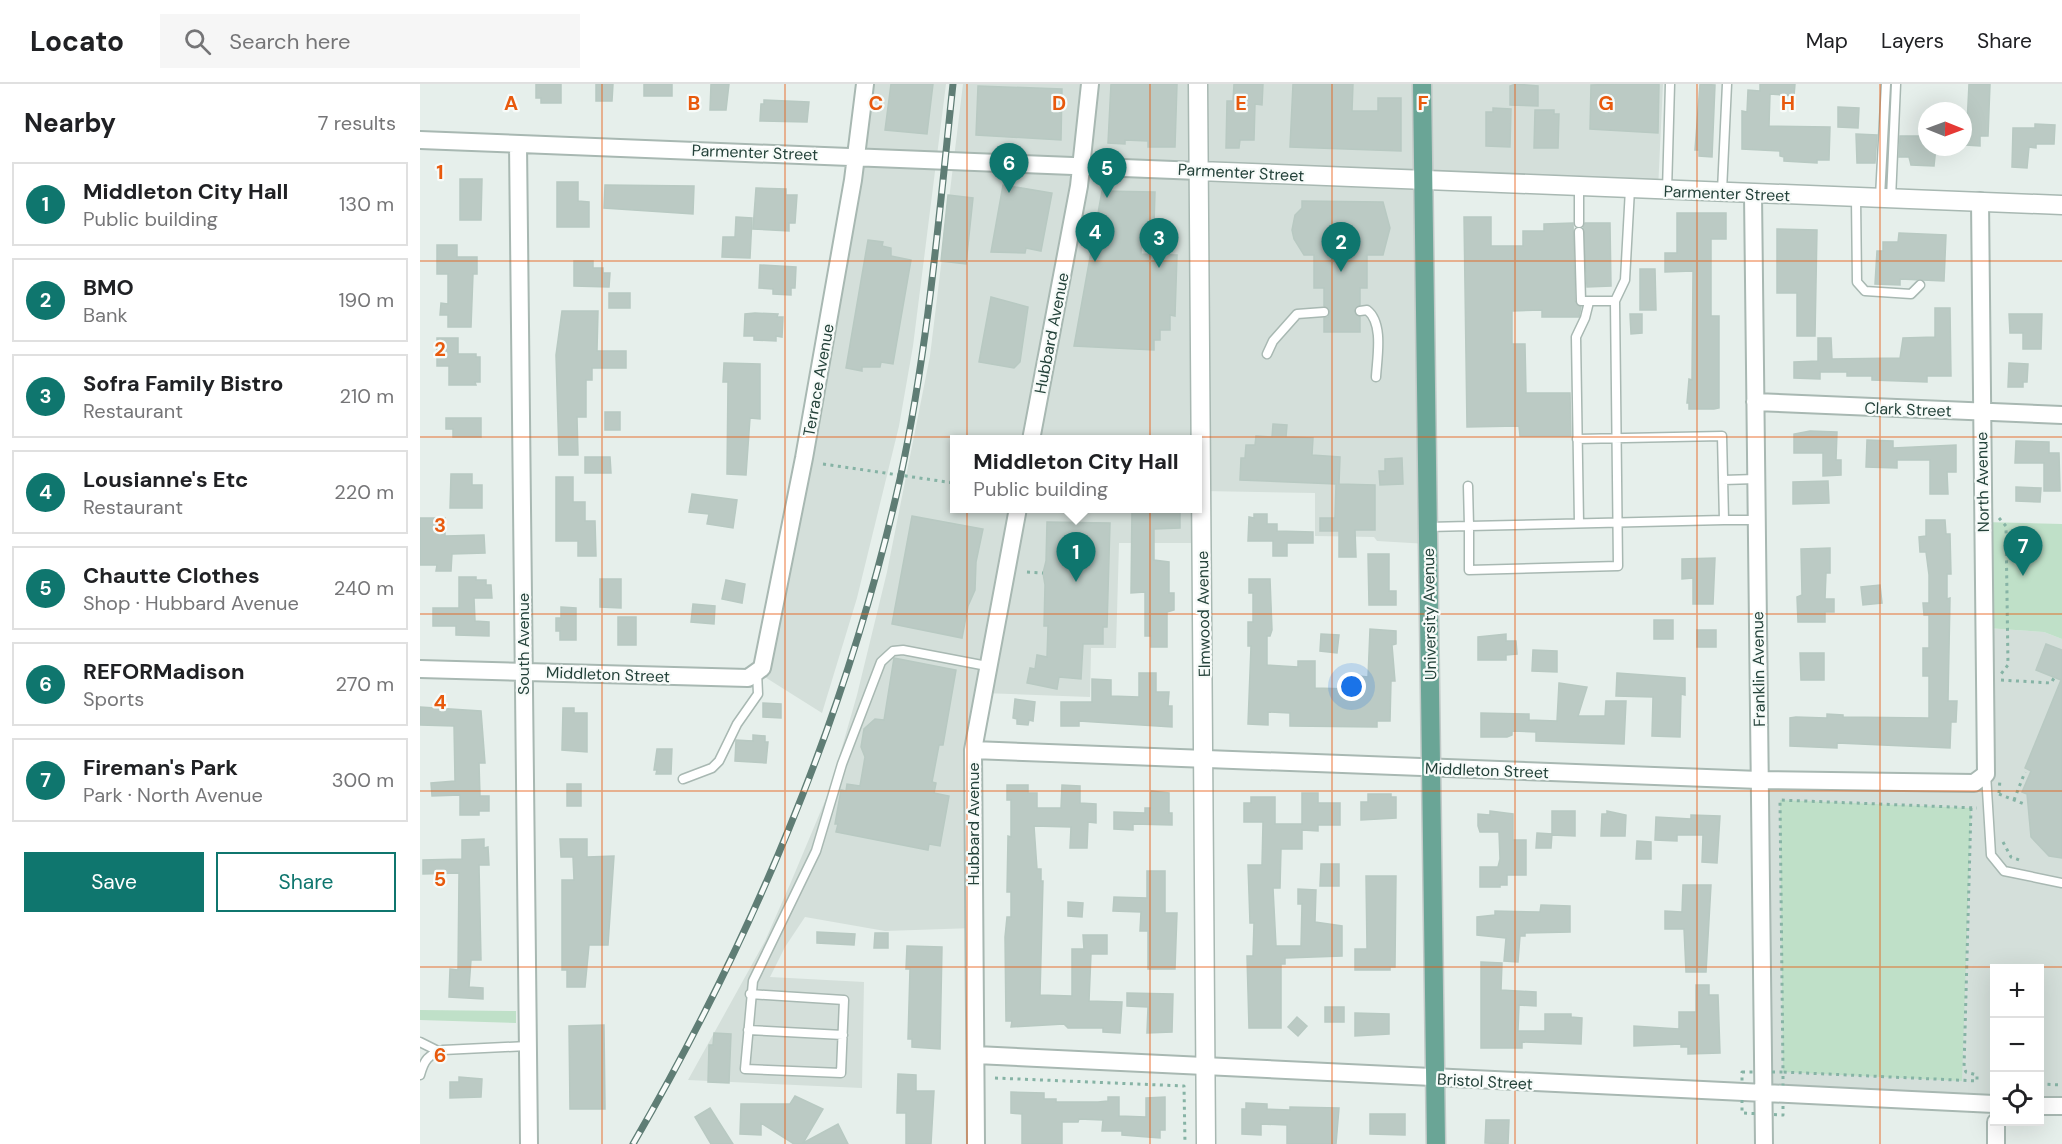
<!DOCTYPE html>
<meta charset="utf-8">
<style>
:root{--surface:#fff;--page:#f6f6f6;--text:#202124;--muted:#757577;--line:#e0e0e0;--accent:#0f766e}
body{margin:0;font-family:"DM Sans",sans-serif;background:var(--page);color:var(--text)}
.controls{position:absolute;right:18px;bottom:18px;display:grid;overflow:hidden;border-radius:0px;box-shadow:0 6px 24px #0002}
.controls button{width:54px;height:54px;display:grid;place-items:center;padding:0;border:0;border-bottom:2px solid var(--line);background:var(--surface);color:var(--text);font:30px sans-serif}
.compass{position:absolute;left:1498px;top:18px;width:54px;height:54px;border-radius:50%;background:var(--surface);box-shadow:0 6px 24px #0002;rotate:91deg}
.you{position:absolute;left:932px;top:603px;width:21px;height:21px;margin:-15px;border:4px solid #fff;border-radius:50%;background:#1a73e8;box-shadow:0 0 0 9px #1a73e833}
.badge{display:grid;place-items:center;width:39px;height:39px;border-radius:50%;background:var(--accent);color:#fff;font-size:20px;font-weight:700}
.pin{position:absolute;translate:-50% -50px;filter:drop-shadow(0 2px 3px #0008)}
.pin::after{content:'';position:absolute;top:32px;width:21px;height:18px;background:inherit;clip-path:polygon(0 0,100% 0,50% 100%)}
.popup{position:absolute;left:530px;top:351px;width:252px;height:78px;box-sizing:border-box;display:grid;place-content:center;border-radius:0px;background:var(--surface);filter:drop-shadow(0 2px 4px #0005);font-size:20px;white-space:nowrap;color:var(--muted)}
.popup b{font-size:22px;color:var(--text)}
.popup::after{content:'';position:absolute;left:50%;top:100%;margin-left:-12px;border:12px solid transparent;border-top-color:var(--surface)}
.list{margin:0;padding:0;list-style:none}
h2{display:flex;justify-content:space-between;align-items:center;height:78px;margin:0;padding:0 24px;font-size:26px}
h2 small{font-size:20px;font-weight:400;color:var(--muted)}
.list li{display:grid;grid-template-columns:39px 1fr auto;gap:18px;align-items:center;box-sizing:border-box;height:84px;margin:0 12px 12px;padding:0 12px;border:2px solid var(--line);border-radius:0px}
.list b{display:block;font-size:22px;white-space:nowrap}
.list p{margin:0;font-size:20px;white-space:nowrap;color:var(--muted)}
.list em{font-size:20px;font-style:normal;color:var(--muted)}
.actions{display:flex;gap:12px;padding:18px 24px}
.actions a{flex:1;padding:14px 0;border:2px solid var(--accent);border-radius:0px;text-align:center;font-size:21px;color:var(--accent)}
.actions .main{background:var(--accent);color:#fff}
.icon{flex:none;width:33px;height:33px;fill:none;stroke:currentColor;stroke-width:2;stroke-linecap:round;stroke-linejoin:round}
.map{position:relative;flex:none;width:1642px;height:1060px;overflow:hidden}
header{display:flex;align-items:center;gap:36px;box-sizing:border-box;height:84px;padding:0 30px;background:var(--surface);border-bottom:2px solid var(--line)}
header strong{font-size:28px}
nav{display:flex;gap:33px;margin-inline-start:auto;font-size:21px}
.search{width:420px;height:54px;background:var(--page);display:flex;align-items:center;gap:15px;box-sizing:border-box;padding:0 21px;border-radius:0px;color:var(--muted);font-size:22px}
main{display:flex}
aside{flex:1;background:var(--surface)}
.map>svg:first-child{display:block}
</style>
<header>
<strong>Locato</strong>
<div class="search"><svg class="icon" aria-label="search" viewBox="0 0 24 24"><circle cx="10" cy="10" r="6"/><path d="M15 15l6 6"/></svg>Search here</div>
<nav><a>Map</a><a>Layers</a><a>Share</a></nav>
</header>
<main>
<aside>
<h2>Nearby<small>7 results</small></h2>
<ul class="list">
<li><span class="badge">1</span><div><b>Middleton City Hall</b><p>Public building</p></div><em>130 m</em></li>
<li><span class="badge">2</span><div><b>BMO</b><p>Bank</p></div><em>190 m</em></li>
<li><span class="badge">3</span><div><b>Sofra Family Bistro</b><p>Restaurant</p></div><em>210 m</em></li>
<li><span class="badge">4</span><div><b>Lousianne's Etc</b><p>Restaurant</p></div><em>220 m</em></li>
<li><span class="badge">5</span><div><b>Chautte Clothes</b><p>Shop · Hubbard Avenue</p></div><em>240 m</em></li>
<li><span class="badge">6</span><div><b>REFORMadison</b><p>Sports</p></div><em>270 m</em></li>
<li><span class="badge">7</span><div><b>Fireman's Park</b><p>Park · North Avenue</p></div><em>300 m</em></li>
</ul>
<div class="actions"><a class="main">Save</a><a>Share</a></div>
</aside>
<div class="map">
<svg width="1642" height="1060" viewBox="0 0 1642 1060">
<rect width="100%" height="100%" fill="#e6efeb"/>
<path fill="#d4dfda" fill-rule="evenodd" d="M445,0h81l-33,262 -14,80 -42,172 -35,115 -65,-41z
M543,0h700l-5,106 -234,-9 4,363 -51,-3 -3,-4 -59,-1v-43l-113,-2v52h-83l-3,105h-25l-1,49 -108,-4 -8,235 -89,3 -80,-14 -20,30 -15,30 94,5 -2,106 -174,-8 77,-139 26,-59 39,-93 27,-94 30,-123 43,-216zM534,356h243v68h-243z
M1566,544l58,4 18,7v467h-22v-138h-46v136l-230,-10 -5,-314 215,3 12,-9z"/>
<path fill="#bfe0c8" d="M1563,438l79,2v115l-18,-7 -58,-4z
M1360,716l191,8 -9,273 -179,-9z
M0,926l96,1v12l-96,-3z"/>
<path fill="#bbcac4" stroke="#b8c9c2" stroke-width="1.5" d="M116,0h25v19h-20v-5h-5z
M176,0h17l-1,17h-16z
M224,0h28v12h-28z
M291,0h18l-3,26h-16z
M471,0h42l-6,50 -42,-4z
M691,0h66l-2,63h-27v-6l-23,-1v4l-17,-1z
M814,0h29l-1,21 -7,-1 -1,36h-14l-1,8h-13l1,-47h6z
M873,0h60l-1,27h26v-13h23v53l-111,-4z
M1096,0l22,2v20l-28,-1v-19z
M1198,0h41l-1,49 -68,-4 1,-44z
M1280,0l15,1 -3,72 -13,-1v-6h-4z
M1340,0h35l-1,12 -24,-2 -1,32 61,1 -1,33h-12v3l-33,-2v-4l-4,-1v-5l-38,-2v-38l5,1 1,-22 12,1z
M1549,0h21l-2,52h-8v10l-14,-1z
M558,2l84,3 -1,51 -85,-5z
M344,16l45,2 -2,20 -47,-1 1,-17h3z
M1418,23l21,1 -1,20 -20,-1z
M1073,24l18,1 -1,38 -24,-1v-34h7z
M1115,26h19v4h5l-1,34h-24z
M1615,40l20,1 -1,19h-18v4l-7,-1 -2,21 -15,-1 1,-39h22z
M1436,50l21,1 -2,28h-18z
M1480,52h20v4h7v7h9l-2,19 -23,-1 -2,-8h-10z
M40,95h22l-1,41h-21z
M137,98h21v19l11,1v25h-32z
M185,101l89,1 -1,28 -89,-6z
M583,101l49,8 -11,58 -15,-3 -1,5 -34,-1z
M336,104l30,1v6h11l-2,28h-6v8l-36,-2z
M682,107l53,1 -1,33h-12l-1,29 36,1 -2,61 -5,-1v15h-10v10h-6v10l-80,-4z
M528,111l25,3 -7,66 -25,-3z
M882,117l81,1 7,26 -7,27h-16v33h-7v17l-6,6 6,6v15h-36v-14l4,-1 2,-6 -6,-5v-18h-10v-33h-10l-10,-16 -2,-9 3,-15 7,-7z
M1257,129h49v26h-15v77h8v92l-5,1h-25v-6h-2l2,-24 3,1 1,-109 -28,1v-19h12z
M316,133l16,1 -2,40 -28,-1 1,-20h12z
M1044,133h27v29h32v-15h21v-7l29,-1 2,78 6,6 -2,10h-37v-7l-30,1v33h13l1,49h44l1,43h-51l-1,-10 -52,1z
M1165,139h25l1,63 -24,1 -4,-59z
M1357,145l40,1 -2,106h-18v-43h-20z
M1479,149l47,2 -2,46 -44,-2v6l-25,-1 2,-33h6v-9h15z
M448,156l15,2 -1,4 9,2v8l20,4 -18,104 -12,-2 -1,5h-18v4l-16,-3z
M17,161h20v12h20v17h-4l-2,53h-23v-12h-8l1,-12 7,1v-30h-11z
M154,177h19v7h10v5h7l-1,14 -35,-1z
M340,181l36,2 -1,21h-4v7l-18,-1v-5l-14,-1z
M1220,185h15l1,41h-16z
M189,209h21v15h-21z
M571,213l37,10 -8,55 -6,6 -35,-6z
M1515,224h15l1,68h-24v6l-55,-2v-4h-25v-4h-27v7l-26,-1v-16l24,-1v-23h13l1,21 68,-1 3,-20 32,-1z
M142,227h36l-1,40h29v17h-34v12h-6v37h-9l1,38h-19l-3,-100z
M335,229l23,1 -1,3h6l-1,20 -6,-1v5l-22,-1v-4h-10l1,-22z
M1210,230h12v19l-11,1z
M1589,230h33l-1,35h-18v-16h-13z
M17,254h21v16h18v3h4v25h-5l1,3h-27v-19h-12z
M304,279l36,1v55l-10,-1 -4,57 -19,-1 1,-92h-5z
M1589,279l19,1 -1,18h-4v5h-15z
M185,328h15v18h-15z
M26,334h35v19h-28v-8h-7z
M853,340l14,1 -1,12 27,1 -1,17 28,2 -1,27 36,1v45h-20l1,27h-17v-26h-19v-13h15l1,-34 -96,-4 1,-22h4l1,-13h9l1,-9 16,1z
M1390,347l27,1 -1,28h5v15l-18,1v-23h-29v-19z
M1447,356l26,1v7l63,-3v27h-9l1,22h-18v-34h-33v8l-31,-1z
M1596,357l33,1v11h10l1,38h-16v-28h-29z
M165,373h25l1,16h-26z
M982,374l1,26 -23,1 -1,-14h6v-12z
M31,390h21v11h10v23h-32z
M136,393h17v25h12v19h10l1,35h-18v-15h-22z
M1408,397l1,22 -36,1v-22z
M1596,403l25,1 -1,14 -24,-1z
M272,410l45,6 -4,28 -26,-4 2,-10 -20,-2z
M712,424h48v20l-26,1v31l15,2v31h5v17l-7,2v35h-16v-11h-6v-44l-14,1z
M834,430h13v10h10v7l36,1v11h-26v13h-14v-15h-25l1,-24 5,1z
M492,432l71,13 -7,33 -1,28 -7,16 -6,32 -70,-14z
M0,434h25v18l39,-1 1,18 -33,1 -1,17h-15l1,-6h-17z
M1506,436h19l1,14h4l1,40h-4v25l3,-1 -2,103h9l-1,21h-5l-1,26 -113,-5v5l-47,-2v-28l6,-1 31,1v-4l16,1v2l86,1v-42h-6v-28h6v-33h-5l-1,-12h6v-28l-3,-23h-6l-1,-15 7,-1z
M627,438l63,1 -3,104h-4v17h-20l-2,35 -22,-2 -2,12 -30,-6 3,-15 5,1 2,-14 10,2 1,-31h-4l1,-41 -2,-12 3,-12z
M1410,464v25h-4l-1,26h9v13h-9v10h-27l-1,-25 5,-2 -1,-46z
M948,470h21v37h7v14h-27z
M1295,474l-2,46h-20v-26l-11,1v-20z
M39,493h17v3h10v5h5l1,13h-18l1,23 14,1v14l-33,-1v-9h-23v-18h26z
M180,495h21v29l-21,-1z
M829,495h21l2,51 -2,6h-3v29l31,2v-6h17v27l34,1 1,-14 18,2 2,-48 26,2v13l-4,1 3,36h-4l-1,40h-13v6l-87,-1v-13l-22,-1v13l-20,-1 3,-78h-3v-24h5v-29h-4z
M306,496l19,4 -3,19 -20,-4z
M1460,501l2,18 -19,2 -2,-18z
M273,520l22,2 -1,18 -23,-2z
M141,523l15,1v32h-16v-9h-4v-13h5z
M198,533h18v28h-18z
M1234,536h19v19h-19z
M1277,546h19v17h-19z
M901,550l18,1 -2,18 -17,-2z
M1086,550v7h10l1,13 -11,1v5h-28v-23z
M1626,560l16,6v208l-13,-2 -18,-19 -4,-43 -5,-2 9,-21 -6,-3 36,-88 -25,-10z
M1113,566l24,1v21l-25,-1z
M1380,569h24v27h-23z
M474,574l62,12 -13,75h-4l-7,37 4,1 -2,10 15,3 -9,50 -11,-2 -1,6 -92,-18 2,-8h-3l6,-34 5,1 1,-7 13,2 5,-29 -4,-10 3,-18 11,-10 9,1z
M719,589h17v19h13l-1,14h4v21l-93,-6v5h-18v-24h31v-23l19,1v16l28,1z
M1197,589l68,5v17l-4,-1 -1,43 -28,-1 1,-39 -37,-1z
M1139,599l28,4 -9,29h27l1,-15h20l-2,43 -88,-3v-9l-24,-1v4l-5,2h-26v-24l48,1v6l28,1z
M595,615l20,3 -2,19 -4,-1 -1,5 -11,-1v-5l-4,-1z
M343,619l18,1v14l-18,-1z
M0,623l61,4 4,52h-6l1,33h9v15h-10v4h-19v-20l-28,1 -1,-13 24,-2 -1,-55 -34,-1z
M143,624h11v5h13v39l-25,-2z
M333,651l12,1v6h3l-2,21 -31,-2 1,-21 17,1z
M237,665h15l-1,25h-15l1,-4h-3z
M147,700h14v22h-14z
M587,701h21v8h9v15h24l1,-23 18,1v17l16,1v19l-8,-1 -1,26h-17l1,-21 -37,-1 3,43h4v12h2l-3,114 32,1v-47h12l-1,-14h24v19h-16l-2,47 33,1 -2,31 -17,-1v-4h-35l-4,-4 -53,3 1,-6h-6l-1,-84 2,-20h4v-25h-4l1,-56 3,1v-37h-4z
M731,707l18,2v20h3v12l-39,-1v6l-19,-1v-17l31,1v-5h6z
M882,709h16v10h22v22h-22v6l-16,-1v19h-21l-1,39h-7l3,58h25l1,-42h-4v-15l18,1 -1,32 27,4v30l-57,2v6h-4v64h-32l-2,-72h6l1,-33h-4l-2,-58h14l1,-43h-19v-19h7v-6h24v27h27z
M948,710h23v3h5v21l-35,2v-18h7z
M1070,727l23,3v26h13v35h-19v10h-7v2h-20v-20h18l2,-8 -1,-27h-19l-2,-6v-12l12,1z
M1132,727h23v25l-23,-1z
M1187,727l19,4 -1,21h-24l1,-22h5z
M1271,731l29,1 -3,47 -15,-1 1,-27h-26v6l-22,-1 1,-23 35,2z
M1117,749l15,1 -1,14h-15z
M64,755v9l4,-1 1,18h-10l2,95h-10l-2,27 14,1v11l-34,-2 1,-28 8,1 1,-97 -36,1v-14l39,-1v-19z
M140,755h27v18l27,-1 -6,89h-19l-4,42h-18v-17h-5v-90h12l-1,-23h-12z
M1217,757l14,1v17h-15z
M901,780h18v22h-19z
M727,787h18v42h12l-2,56h-27v-38h-8l1,-19 -28,-1 1,-14 33,1z
M946,792h30l-1,91h-5v3h-35v-21h12z
M1263,801h28l-5,87h-20l-2,-43h-19v-18l17,1z
M648,818l15,1 -1,14 -14,-1z
M1121,821l29,1v26l-45,1v3h-5l-2,26 -14,-1 2,-23 -29,-3v-18l18,-2v-4l45,1z
M397,848l38,2 -1,11 -37,-2z
M455,849h13v15h-14z
M487,862l35,1 -2,102 -28,-2v-8h-4l2,-70h-4z
M1061,878l21,1 -1,27 35,2v14l-17,-1 -1,26h27v-17h26v3l11,1 -1,26 -59,-2v6h-41z
M1276,901h13v10h9l2,58 -32,1v-7h-7v-3l-47,2v-20l45,3v-17h17z
M707,909l46,1 -1,38 -25,1 1,-26 -21,-1z
M905,923h19v15h-19z
M935,929l34,1v20l-34,2z
M877,933l10,9 -9,10 -10,-9z
M184,941l1,84h-35l-1,-83z
M294,949l17,1 -2,49 -21,-1 1,-37h4z
M478,990l18,1v16h18l-3,53h-25v-31h-9z
M39,993l23,2 -1,18 -31,1v-16h9z
M591,1008l33,1v6h12v3h42l10,-1v-4h11v19l27,1v-19l19,-1v33h-5v8l-38,-3v-4h-20l1,-11 -24,-1 -1,3h-16v22h-40v-30l-11,-1z
M375,1012l28,13 -20,34 35,-19 10,20h-54l-33,-21v12l-21,-1 1,-30h49z
M826,1019l21,1v5l23,1v-3l49,1 -3,36h-49v-19l-26,-1v11l-19,-1v-25h4z
M290,1024l23,36h-22l-16,-27z
M950,1030h35v21l-35,-1z
M1066,1036h23l-1,24 -23,-1z"/>
<g fill="none" stroke-linecap="round" stroke-linejoin="round">
<defs>
<path id="service" d="M1247,107l3,-107
M1302,107l5,-107
M1460,113l6,-113
M1436,114l1,84 8,9 46,3 9,-9
M1471,115l5,-115
M1159,139v-36
M1159,148l2,69h34
M940,227l7,-1c17,13 10,48 9,67
M847,270l6,-13 24,-27 27,-2
M1303,396l33,-1
M1048,402l1,40 255,-6 -2,-84 -145,3
M1304,436h32
M1159,439l-3,-186 9,-19 4,-16
M1008,443l41,-1v44l149,-4 -3,-265 10,-21 5,-91
M1566,690l5,81 13,16 58,12
M263,695l29,-11 7,-7 18,-37 21,-30 -1,-22
M330,910l94,6 -3,73 -96,-4 8,-88 63,-130 26,-87 39,-102 12,-11 10,-1 84,16
M328,946l95,5
M0,958l18,9
M0,991c4,-15 8,-20 23,-25l85,-4"/>
<path id="minor" d="M0,56l779,31
M98,60l11,1000
M1333,110l11,950
M1335,318l307,13
M611,356l48,-254 11,-102
M0,585l328,9 14,-10 42,-210 49,-278 12,-96
M553,666l786,30 215,3 12,-9 -6,-573
M556,971l1018,49
M1620,1022h22
M1576,1038v22
M556,1060l-3,-394 45,-242"/>
<path id="tertiary" d="M778,0l8,1060
M779,87l863,34"/>
<path id="primary" d="M1002,0l14,1060"/>
</defs>
<use href="#service" stroke="#a8b8b2" stroke-width="11"/>
<use href="#minor" stroke="#a8b8b2" stroke-width="20"/>
<use href="#tertiary" stroke="#a8b8b2" stroke-width="21"/>
<use href="#primary" stroke="#c2cac8" stroke-width="21"/>
<path stroke="#86b3a5" stroke-width="3" stroke-dasharray="3 4.5" stroke-linecap="butt" d="M403,380l131,19
M1579,434l7,8 2,139 -7,9
M607,488l16,1
M1581,596l50,3 3,-5
M1579,709l1,-14
M1579,710l25,10
M1594,716l11,-28
M1551,724l-7,260 2,4 11,3v6l-194,-9 -3,-272 197,8
M1583,758l8,15 11,4
M1322,988h41v43l-41,-2z
M575,994l189,8 1,58
M1620,1000l22,1"/>
<use href="#service" stroke="#fff" stroke-width="8"/>
<use href="#minor" stroke="#fff" stroke-width="16"/>
<use href="#tertiary" stroke="#fff" stroke-width="18"/>
<use href="#primary" stroke="#6aa596" stroke-width="18"/>
<defs>
<path id="rail" d="M213,1060c121,-209 214,-429 267,-665 28,-130 39,-263 53,-395"/>
</defs>
<use href="#rail" stroke="#5f7d75" stroke-width="7"/>
<use href="#rail" stroke="#f7fbf9" stroke-width="4.5" stroke-dasharray="14" stroke-linecap="butt"/>
</g>
<path fill="none" stroke="#e8590c" stroke-width="1.5" stroke-opacity="0.55" d="M182,0v1060M365,0v1060M547,0v1060M730,0v1060M912,0v1060M1095,0v1060M1277,0v1060M1460,0v1060M0,177h1642M0,353h1642M0,530h1642M0,707h1642M0,883h1642"/>
<g text-anchor="middle" stroke-width="4.5" stroke-linejoin="round" paint-order="stroke">
<g font-size="16" fill="#24423a" stroke="#f7fbf9">
<text transform="translate(335 68) rotate(2)" y="6">Parmenter Street</text>
<text transform="translate(821 88) rotate(3)" y="6">Parmenter Street</text>
<text transform="translate(1307 109) rotate(2)" y="6">Parmenter Street</text>
<text transform="translate(631 249) rotate(-79)" y="6">Hubbard Avenue</text>
<text transform="translate(398 296) rotate(-80)" y="6">Terrace Avenue</text>
<text transform="translate(1488 325) rotate(2)" y="6">Clark Street</text>
<text transform="translate(1562 398) rotate(-91)" y="6">North Avenue</text>
<text transform="translate(783 530) rotate(-91)" y="6">Elmwood Avenue</text>
<text transform="translate(1009 530) rotate(-91)" y="6">University Avenue</text>
<text transform="translate(103 560) rotate(-90)" y="6">South Avenue</text>
<text transform="translate(1338 585) rotate(-91)" y="6">Franklin Avenue</text>
<text transform="translate(188 590) rotate(2)" y="6">Middleton Street</text>
<text transform="translate(1067 686) rotate(2)" y="6">Middleton Street</text>
<text transform="translate(553 740) rotate(-90)" y="6">Hubbard Avenue</text>
<text transform="translate(1065 997) rotate(3)" y="6">Bristol Street</text>
</g>
</g>
<g font-size="20" text-anchor="middle" font-weight="bold" fill="#e8590c" stroke="#f7fbf9" stroke-width="4.5" stroke-linejoin="round" paint-order="stroke">
<text x="91" y="26">A</text>
<text x="274" y="26">B</text>
<text x="456" y="26">C</text>
<text x="639" y="26">D</text>
<text x="821" y="26">E</text>
<text x="1003" y="26">F</text>
<text x="1186" y="26">G</text>
<text x="1368" y="26">H</text>
<text x="20" y="95">1</text>
<text x="20" y="272">2</text>
<text x="20" y="448">3</text>
<text x="20" y="625">4</text>
<text x="20" y="802">5</text>
<text x="20" y="978">6</text>
</g>
</svg>
<div class="controls">
<button>+</button>
<button>−</button>
<button><svg class="icon" aria-label="locate" viewBox="0 0 24 24"><circle cx="12" cy="12" r="6"/><path d="M12 2v4M12 18v4M2 12h4M18 12h4"/></svg></button>
</div>
<svg class="compass" viewBox="-18 -18 36 36"><path d="M0-13l5 13h-10z" fill="#e53935"/><path d="M0 13l5-13h-10z" fill="#757577"/></svg>
<div class="you"></div>
<div class="pin badge" style="left:656px;top:498px">1</div>
<div class="popup"><b>Middleton City Hall</b>Public building</div>
<div class="pin badge" style="left:921px;top:188px">2</div>
<div class="pin badge" style="left:739px;top:184px">3</div>
<div class="pin badge" style="left:675px;top:178px">4</div>
<div class="pin badge" style="left:687px;top:114px">5</div>
<div class="pin badge" style="left:589px;top:109px">6</div>
<div class="pin badge" style="left:1603px;top:492px">7</div>
</div>
</main>
